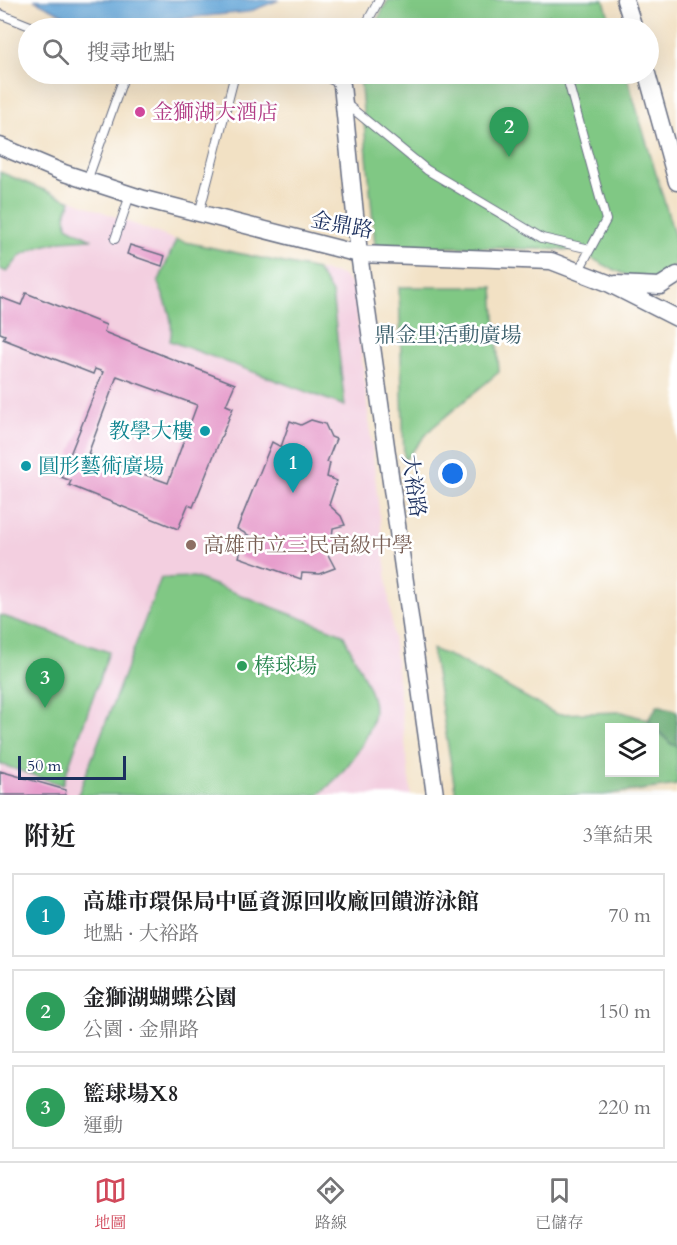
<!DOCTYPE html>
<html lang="zh-TW">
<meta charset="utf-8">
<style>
:root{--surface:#fff;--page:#f2f2f2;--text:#202124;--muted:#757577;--line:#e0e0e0;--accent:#d1495b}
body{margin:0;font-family:Cardo,"Noto Serif TC",serif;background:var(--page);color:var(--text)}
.controls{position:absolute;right:18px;bottom:18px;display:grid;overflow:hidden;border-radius:0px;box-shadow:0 6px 24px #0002}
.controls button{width:54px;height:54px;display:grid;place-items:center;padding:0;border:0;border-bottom:2px solid var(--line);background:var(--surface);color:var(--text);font:30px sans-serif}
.scale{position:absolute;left:18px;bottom:15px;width:108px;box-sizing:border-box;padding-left:6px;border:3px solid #1b2f5e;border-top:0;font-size:16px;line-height:21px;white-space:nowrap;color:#1b2f5e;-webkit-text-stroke:4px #fff;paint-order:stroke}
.you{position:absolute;left:453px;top:474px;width:21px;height:21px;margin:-15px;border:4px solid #fff;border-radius:50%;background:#1a73e8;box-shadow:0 0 0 9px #1a73e833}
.badge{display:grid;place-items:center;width:39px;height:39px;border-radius:50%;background:var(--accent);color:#fff;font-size:20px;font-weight:700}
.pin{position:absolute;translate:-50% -50px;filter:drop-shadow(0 2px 3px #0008)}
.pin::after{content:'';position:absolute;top:32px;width:21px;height:18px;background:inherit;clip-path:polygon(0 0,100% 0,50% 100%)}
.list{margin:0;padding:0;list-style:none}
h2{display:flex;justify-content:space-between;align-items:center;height:78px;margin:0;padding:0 24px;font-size:26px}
h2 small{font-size:20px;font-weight:400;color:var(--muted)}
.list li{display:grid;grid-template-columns:39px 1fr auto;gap:18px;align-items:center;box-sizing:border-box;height:84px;margin:0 12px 12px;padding:0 12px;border:2px solid var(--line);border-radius:0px}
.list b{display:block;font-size:22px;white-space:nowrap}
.list p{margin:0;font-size:20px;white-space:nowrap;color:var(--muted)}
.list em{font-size:20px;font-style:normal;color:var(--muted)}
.icon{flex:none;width:33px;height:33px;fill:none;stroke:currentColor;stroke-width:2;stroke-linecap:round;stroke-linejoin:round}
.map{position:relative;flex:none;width:677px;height:795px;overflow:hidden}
.search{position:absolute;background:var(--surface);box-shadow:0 6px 24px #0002;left:18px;right:18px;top:18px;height:66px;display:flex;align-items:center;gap:15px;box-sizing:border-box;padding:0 21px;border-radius:33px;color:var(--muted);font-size:22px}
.sheet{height:366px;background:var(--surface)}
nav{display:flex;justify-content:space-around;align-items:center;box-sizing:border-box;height:84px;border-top:2px solid var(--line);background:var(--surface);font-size:16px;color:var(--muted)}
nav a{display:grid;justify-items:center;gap:3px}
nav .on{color:var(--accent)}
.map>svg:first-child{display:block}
</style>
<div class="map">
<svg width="677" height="795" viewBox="0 0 677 795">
<rect width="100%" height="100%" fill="#fff"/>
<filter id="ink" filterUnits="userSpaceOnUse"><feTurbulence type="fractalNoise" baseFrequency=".0167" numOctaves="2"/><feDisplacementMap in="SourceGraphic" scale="12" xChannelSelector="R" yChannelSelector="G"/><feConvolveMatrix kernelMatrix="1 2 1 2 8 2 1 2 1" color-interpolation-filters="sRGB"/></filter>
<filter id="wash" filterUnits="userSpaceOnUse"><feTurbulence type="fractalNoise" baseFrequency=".008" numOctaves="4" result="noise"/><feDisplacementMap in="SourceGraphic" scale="24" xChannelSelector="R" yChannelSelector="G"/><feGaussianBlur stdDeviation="1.35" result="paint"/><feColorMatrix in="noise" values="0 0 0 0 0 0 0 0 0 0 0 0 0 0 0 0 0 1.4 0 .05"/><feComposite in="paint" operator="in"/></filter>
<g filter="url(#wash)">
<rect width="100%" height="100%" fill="#f2e1c4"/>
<path fill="#f3cfe0" d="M0,172l183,71 159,32 8,8 5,13 56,499h-411z"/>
<path fill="#80c884" stroke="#4e7c71" stroke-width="1.5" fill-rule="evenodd" d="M388,0h216l8,28h-239z
M349,74h277l49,163v28c-24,35 -72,-3 -100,-15l-200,-5 -15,-168z
M0,172l71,29 -5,12 1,13 24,13 -29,2 -23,6 -18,8 -14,17 -7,-3z
M176,240l141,30 15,23 13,113 -175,-65c5,-21 -4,-39 -12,-58z
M399,287h94l6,85 -67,56 -28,33z
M194,577l149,57c9,20 22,41 29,63 11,33 -31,80 -54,98h-240l83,-217z
M0,615l109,37 -47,133 -62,-21z
M432,649l25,10 99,55 66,-2 26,8 23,24 6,2v39l-74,10h-147zM610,728h44v44h-44z"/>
<path fill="#68ac72" stroke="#426e68" stroke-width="1.5" d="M658,705l19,6v35l-6,-2 -23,-24z"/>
<path fill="#64a6d8" stroke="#406a9b" stroke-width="1.5" d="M34,0h245l-31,12 -160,15z"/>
<g id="blocks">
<path fill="#e79ecc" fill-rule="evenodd" d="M130,245l35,11 -3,10 -35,-12z
M26,293l80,32 -2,7 131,52 -9,21 7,3 -40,99 -5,-2 -10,24 -109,-44 2,-4 -10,-4 42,-105 -8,-3 -2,5 -90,-35 2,-4 -5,-2v-36l21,8zM117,376l80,29 -29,78 -80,-29z
M311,420l14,4 6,13 5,2 -9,23 3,1 -3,14 10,4 -8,24 12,11 4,9 -12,3 -1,10 7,1 -4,11 -6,-4 -4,3 10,19 -16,6 -17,-1 -1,6 -62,-22 5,-18 6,-3 -13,-7 35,-87 9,5 9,-26 11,4z
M0,771l66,19 -1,5h-65z"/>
</g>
</g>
<g filter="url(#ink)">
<use href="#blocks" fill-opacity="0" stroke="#666d82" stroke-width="1.5"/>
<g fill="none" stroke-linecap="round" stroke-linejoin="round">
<defs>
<path id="lane" d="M0,14l35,14
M552,22l1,6
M364,28l15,-28
M320,74l22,11 1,-11
M566,74l40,146 -27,50
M344,102l83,68 115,68 48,11
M87,181l38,-107
M199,214l36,-140
M115,239l15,-44"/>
<path id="street" d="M625,0l9,28
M647,74l30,108
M342,85l17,169 76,541
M0,146l64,27 80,26 215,55 192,7 57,22 69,35
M616,284l44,2 17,-11"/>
</defs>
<use href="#lane" stroke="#666d82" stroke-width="10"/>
<use href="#street" stroke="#666d82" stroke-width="19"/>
<use href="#lane" stroke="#fff" stroke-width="8"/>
<use href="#street" stroke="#fff" stroke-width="16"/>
</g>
</g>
<circle fill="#d1479c" stroke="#fff" stroke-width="2" cx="140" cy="112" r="6"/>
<g fill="#0f9aa8" stroke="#fff" stroke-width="2">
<circle cx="205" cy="431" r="6"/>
<circle cx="26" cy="466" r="6"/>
</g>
<circle fill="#8d6e63" stroke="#fff" stroke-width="2" cx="191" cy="545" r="6"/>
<circle fill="#2e9e5b" stroke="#fff" stroke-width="2" cx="242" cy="666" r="6"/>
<g text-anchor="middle" stroke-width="5" stroke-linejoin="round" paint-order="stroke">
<g font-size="21" fill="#b23c85" stroke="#fff" text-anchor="start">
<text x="152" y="119">金獅湖大酒店</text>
</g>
<g font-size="21" fill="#1b2f5e" stroke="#fff">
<text transform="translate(342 225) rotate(11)" y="7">金鼎路</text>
<text transform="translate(414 486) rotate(82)" y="7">大裕路</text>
</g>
<g font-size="21" fill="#395d69" stroke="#fff">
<text x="448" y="342">鼎金里活動廣場</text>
</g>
<g font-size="21" fill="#0d838f" stroke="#fff" text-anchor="end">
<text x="193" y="438">教學大樓</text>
<text x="38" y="473" text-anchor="start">圓形藝術廣場</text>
</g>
<g font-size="21" fill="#785e54" stroke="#fff" text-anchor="start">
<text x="203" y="552">高雄市立三民高級中學</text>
</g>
<g font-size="21" fill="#27864d" stroke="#fff" text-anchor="start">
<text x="254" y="673">棒球場</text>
</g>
</g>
</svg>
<div class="controls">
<button><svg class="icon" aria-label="layers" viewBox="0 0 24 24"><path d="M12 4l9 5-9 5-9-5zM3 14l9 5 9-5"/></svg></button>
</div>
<div class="scale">50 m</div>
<div class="you"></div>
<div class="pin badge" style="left:293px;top:493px;background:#0f9aa8">1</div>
<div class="pin badge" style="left:509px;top:157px;background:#2e9e5b">2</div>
<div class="pin badge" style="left:45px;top:708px;background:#2e9e5b">3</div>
<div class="search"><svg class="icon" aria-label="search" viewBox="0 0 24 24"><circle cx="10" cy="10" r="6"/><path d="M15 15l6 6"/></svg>搜尋地點</div>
</div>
<section class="sheet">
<h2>附近<small>3筆結果</small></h2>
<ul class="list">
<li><span class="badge" style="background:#0f9aa8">1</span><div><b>高雄市環保局中區資源回收廠回饋游泳館</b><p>地點 · 大裕路</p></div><em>70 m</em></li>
<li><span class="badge" style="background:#2e9e5b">2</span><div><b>金獅湖蝴蝶公園</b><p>公園 · 金鼎路</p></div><em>150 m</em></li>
<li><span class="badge" style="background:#2e9e5b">3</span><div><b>籃球場X8</b><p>運動</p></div><em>220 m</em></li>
</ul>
</section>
<nav>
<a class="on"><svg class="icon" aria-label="map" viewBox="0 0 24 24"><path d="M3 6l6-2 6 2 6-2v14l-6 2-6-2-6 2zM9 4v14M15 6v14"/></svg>地圖</a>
<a><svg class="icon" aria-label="directions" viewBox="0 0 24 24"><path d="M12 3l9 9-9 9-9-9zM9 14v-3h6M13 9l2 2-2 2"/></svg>路線</a>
<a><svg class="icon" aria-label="saved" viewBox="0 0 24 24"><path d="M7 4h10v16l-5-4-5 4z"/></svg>已儲存</a>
</nav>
